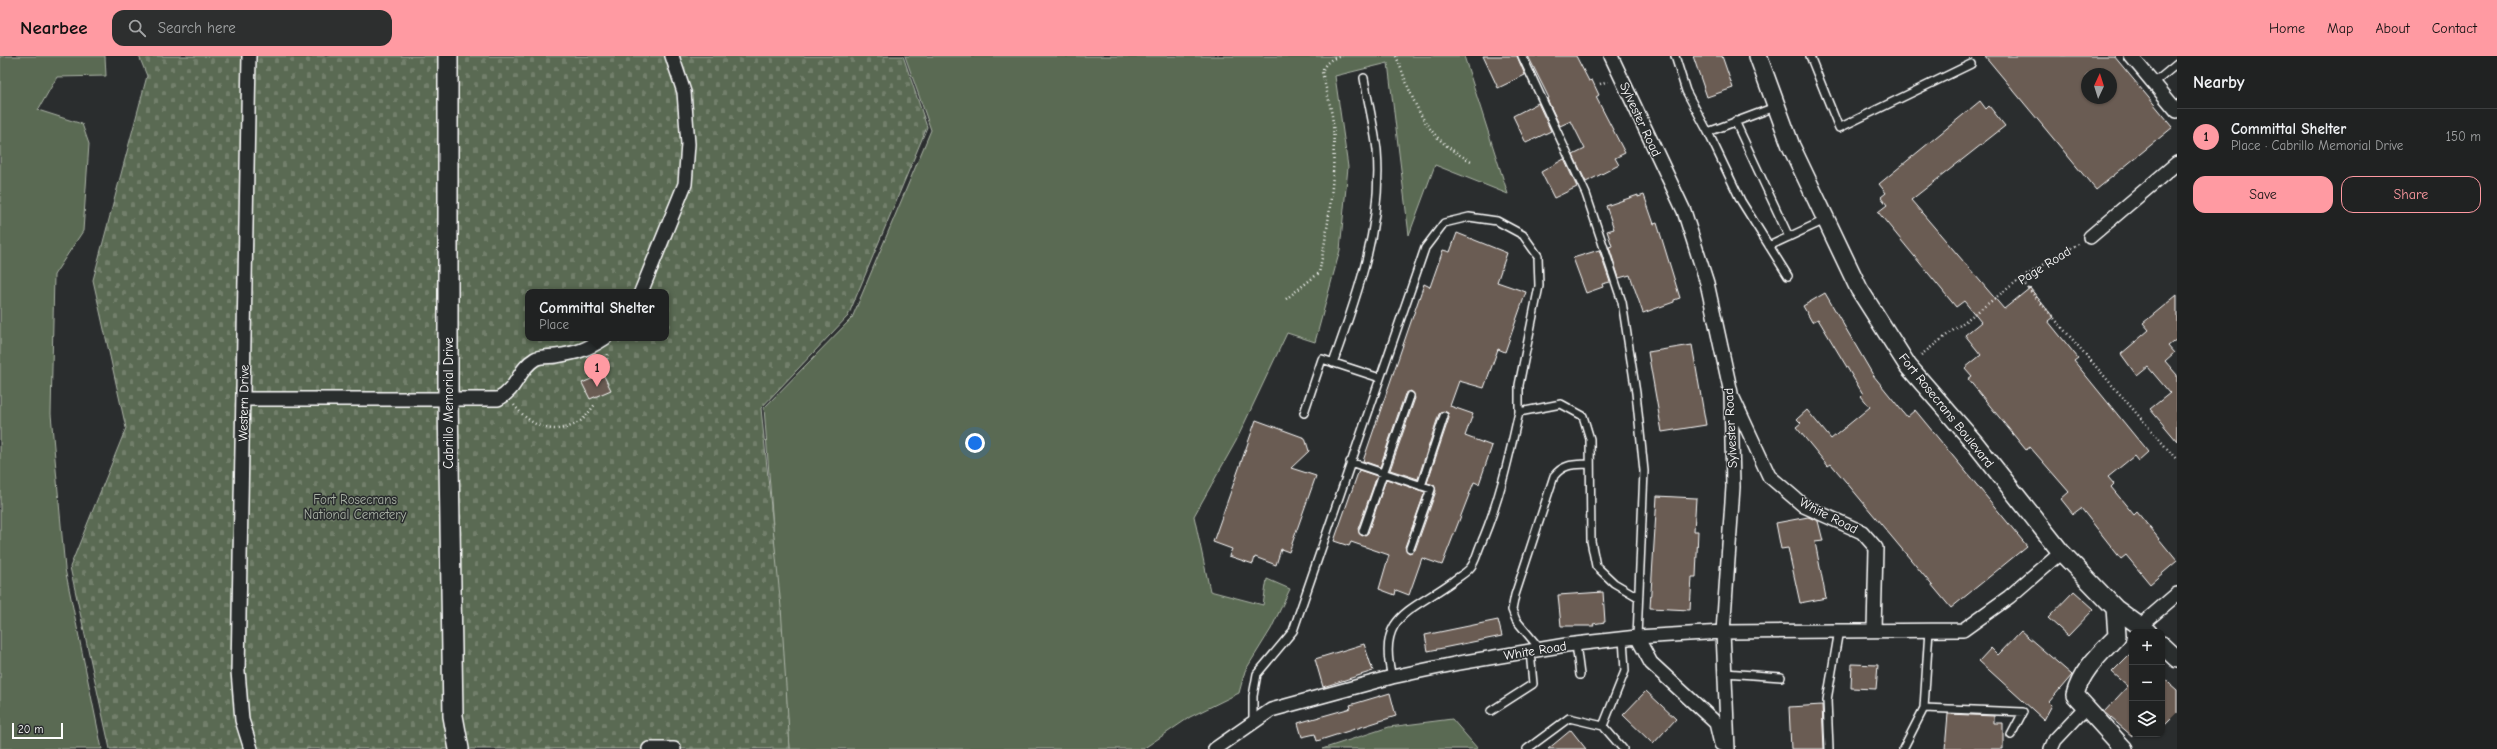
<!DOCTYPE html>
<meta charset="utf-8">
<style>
:root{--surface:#202222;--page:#2d2f2f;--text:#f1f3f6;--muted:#a2a4a5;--line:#3d3f40;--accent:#ff9aa2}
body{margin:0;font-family:"Comic Neue",sans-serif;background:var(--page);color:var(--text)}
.controls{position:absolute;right:12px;bottom:12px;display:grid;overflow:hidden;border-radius:8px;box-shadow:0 1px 3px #0004}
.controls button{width:36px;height:36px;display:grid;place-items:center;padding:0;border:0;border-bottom:1px solid var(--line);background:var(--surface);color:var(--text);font:20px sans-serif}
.compass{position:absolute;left:2081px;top:12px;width:36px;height:36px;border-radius:50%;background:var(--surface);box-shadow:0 1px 3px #0004;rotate:4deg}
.scale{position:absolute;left:12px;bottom:10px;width:51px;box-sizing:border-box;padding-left:4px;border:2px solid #fff;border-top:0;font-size:11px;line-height:14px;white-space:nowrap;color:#fff;-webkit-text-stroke:3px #2a2d2e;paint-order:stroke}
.you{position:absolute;left:975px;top:387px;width:14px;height:14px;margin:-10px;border:3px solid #fff;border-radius:50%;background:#1a73e8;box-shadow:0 0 0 6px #1a73e833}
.badge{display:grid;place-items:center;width:26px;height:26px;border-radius:50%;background:var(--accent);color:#111;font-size:13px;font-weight:700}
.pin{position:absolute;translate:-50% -33px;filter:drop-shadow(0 1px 2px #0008)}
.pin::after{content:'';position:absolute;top:21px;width:14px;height:12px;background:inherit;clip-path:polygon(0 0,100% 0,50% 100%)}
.popup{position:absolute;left:525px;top:233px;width:144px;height:52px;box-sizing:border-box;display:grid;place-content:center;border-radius:8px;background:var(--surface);filter:drop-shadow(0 1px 3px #0005);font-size:13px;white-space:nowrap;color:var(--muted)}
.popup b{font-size:15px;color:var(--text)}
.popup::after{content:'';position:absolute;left:50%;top:100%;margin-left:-8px;border:8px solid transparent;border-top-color:var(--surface)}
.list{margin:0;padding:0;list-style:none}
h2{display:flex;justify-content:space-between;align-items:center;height:52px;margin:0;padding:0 16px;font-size:17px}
h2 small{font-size:13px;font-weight:400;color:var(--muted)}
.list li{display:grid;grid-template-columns:26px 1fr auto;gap:12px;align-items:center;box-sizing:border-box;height:56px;padding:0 16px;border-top:1px solid var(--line)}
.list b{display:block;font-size:15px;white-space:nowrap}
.list p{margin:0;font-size:13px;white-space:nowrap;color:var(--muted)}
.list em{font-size:13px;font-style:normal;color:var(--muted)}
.actions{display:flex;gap:8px;padding:12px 16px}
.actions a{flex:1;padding:9px 0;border:1px solid var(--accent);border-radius:12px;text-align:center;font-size:14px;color:var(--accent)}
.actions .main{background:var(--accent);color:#111}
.icon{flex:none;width:22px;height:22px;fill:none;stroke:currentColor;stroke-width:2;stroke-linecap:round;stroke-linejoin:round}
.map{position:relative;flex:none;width:2177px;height:693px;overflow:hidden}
header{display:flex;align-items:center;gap:24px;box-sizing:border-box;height:56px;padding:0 20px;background:var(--accent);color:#111}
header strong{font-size:19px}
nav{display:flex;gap:22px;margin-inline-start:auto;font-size:14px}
.search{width:280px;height:36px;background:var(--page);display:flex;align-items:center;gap:10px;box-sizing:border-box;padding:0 14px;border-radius:12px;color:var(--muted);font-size:15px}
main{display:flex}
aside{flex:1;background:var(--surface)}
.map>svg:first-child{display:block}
</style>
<header>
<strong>Nearbee</strong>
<div class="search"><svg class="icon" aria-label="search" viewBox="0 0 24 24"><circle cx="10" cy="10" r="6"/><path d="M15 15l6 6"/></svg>Search here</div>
<nav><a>Home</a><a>Map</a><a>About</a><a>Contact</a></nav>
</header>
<main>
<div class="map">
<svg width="2177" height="693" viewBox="0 0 2177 693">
<defs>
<pattern id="cemetery-stones" width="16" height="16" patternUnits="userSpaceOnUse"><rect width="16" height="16" fill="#5a6a52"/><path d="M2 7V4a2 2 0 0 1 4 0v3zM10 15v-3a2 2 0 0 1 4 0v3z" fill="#73806c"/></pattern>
</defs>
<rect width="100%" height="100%" fill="#2a2d2e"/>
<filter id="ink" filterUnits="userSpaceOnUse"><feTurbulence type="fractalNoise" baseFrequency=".025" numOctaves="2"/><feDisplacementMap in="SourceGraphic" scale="8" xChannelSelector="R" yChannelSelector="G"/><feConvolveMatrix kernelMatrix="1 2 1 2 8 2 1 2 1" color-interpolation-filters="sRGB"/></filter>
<g filter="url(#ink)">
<path fill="#5a6a52" stroke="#acb4a8" d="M0,0h105l1,20 -49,1 -19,33 44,14 7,20 -6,87 -29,44 -3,139 14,155 37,180h-102z
M905,0h559l44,138 -73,-29 -26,70 -21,-172 -53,13 13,91 -8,83 -25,92 -28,-9 -51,108 -42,75 16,75 53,14 4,-26 23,10 -19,40 -26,42 -6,22 -49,24 -47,32h-353l-26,-341 88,-90 79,-188z
M1452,663l26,30h-156l67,-22z"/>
<path fill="url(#cemetery-stones)" stroke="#acb4a8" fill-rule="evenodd" d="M139,0h764l24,71 -79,189 -87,92 20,199 9,142h-680l-40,-182 56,-139 -33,-148 54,-204zM528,236h138v46h-138z"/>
<path fill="#6b5c53" stroke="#fff" fill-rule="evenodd" d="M1483,0h34l8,19 -27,13z
M1528,0h48l13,25 3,-1 7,15 -3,2 29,56 -10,5 4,7 -33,17 -13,-27 12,-6 -14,-28 -11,5 -13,-27 2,-1z
M1693,0h29l11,32 -26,9z
M1985,0h129l59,71 -77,63zM2087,18h24v24h-24z
M1980,45l6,8 3,-3 16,20 -94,74 93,109 26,-21 23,29 -5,4 30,37 -4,3 74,91 -10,9 -4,-5 -26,21 6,7 -3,3 23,28 3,-3 40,49 -27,23 -24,-29 -5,4 -40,-51 -8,6 -12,-15 8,-7 -39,-45 -4,3 -58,-71 4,-3 -7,-8 16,-13 -16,-20 16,-13 -17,-21 -8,6 -78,-95 9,-7 -6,-8 5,-4 -7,-9z
M1538,47l13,28 -25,12 -13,-27z
M1564,103l13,28 -23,11 -13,-26z
M1638,139v2l6,-2 10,29 3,-1 23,75 -6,2v2l-31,11 -13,-38 -11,3 -10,-31 3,-1 -5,-15 7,-2 -8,-23z
M1457,177l50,20 -10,29 29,10 -21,60 -7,-3 -14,39 -25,-7 -9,25 23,8 -8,22 27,10 -13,38 -5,-2 -32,83 -20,-7 -13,37 -13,-5 -1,5 -16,-6 10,-34 -38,-13 -2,4 -15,-5 25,-71 18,6 -19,53 4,7 6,-3 18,-54 39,13 -20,55 4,6 6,-3 21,-59 -2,-6 -7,-2 22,-65 -1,-5 -5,-2 -4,3 -21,65 -28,-9 25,-72 -4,-7 -6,3 -25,73 -17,-6 61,-177 6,3 13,-37 7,2z
M1599,194l11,32 -8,2 1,3 -17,6 -13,-35z
M1825,237l48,82 34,42 8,-7 112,136 -76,62 -120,-144 -3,2 -32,-39 5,-4 -4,-4 10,-9 24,29 39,-32 -9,-11 2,-2 -45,-75 -6,3 -9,-16z
M2177,239v44l-9,7 6,7 -9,8 12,14v66l-27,-32 20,-16 -22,-26 -11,9 -16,-22 28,-24 -6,-7z
M1692,289l14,80 -44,7 -14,-80z
M603,318l8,16 -21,9 -8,-16z
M1256,364l49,18 4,13 -18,17 25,8 -27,76 -8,-3 -5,16 -21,-8 -2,7 -24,-8 3,-7 -19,-7z
M1657,440l39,2 -2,33h4l-2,46h-4l-2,33 -40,-2z
M1808,461l10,4 5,20 -8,1 11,56 -26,5 -12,-55 -7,1 -5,-26z
M2074,535l20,18 -26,27 -20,-18z
M1603,536l2,30 -12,2 1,2h-33l-3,-31z
M1498,564l4,16 -74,15 -3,-16z
M2021,575l51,44 -23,27 3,3 -8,15 -65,-59 12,-13 7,7z
M1364,588l9,27 -50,16 -8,-28z
M2132,596v84l-28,-24 24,-26 -16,-14z
M1852,608l26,1 -2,24 -25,-1z
M2162,621l15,13v23l-15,15z
M1646,635l30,28 -23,25 -30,-29z
M1390,637l6,23 -79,25 -2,-7 -13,3 -4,-14 53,-15 -1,-3z
M1822,649l2,44h-33l-2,-42z
M1948,658l46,2v7h9v26h-58z
M1571,674l15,19h-38z"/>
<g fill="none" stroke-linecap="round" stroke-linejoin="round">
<defs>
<path id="service" d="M1522,0l64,138 36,108 14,91 8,78 -7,166
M1675,0l11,35 22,41
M1810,0l29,72 132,-64
M2154,27l23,-19
M1775,51l-67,25 33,69 47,75
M1735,65l54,116
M1769,190l56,-26
M1333,307c25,-69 50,-139 44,-213 -3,-24 -9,-48 -13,-72
M1304,357l18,-54 58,19
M1350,406l81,27 -21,59
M1421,430l23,-70
M1363,475l47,-135
M1576,588l4,31
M1540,593l-24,-29 -4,-10 3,-15 39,-119c10,-13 21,-11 36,-12
M1725,617l56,4
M1392,621c-16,-62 19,-65 61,-96 5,-4 13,-8 17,-13 5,-5 7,-15 10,-22 19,-43 29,-89 39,-134l42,-8 22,12 7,23 1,102 5,25 18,17 24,14
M1924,652l99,4 -12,23
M1491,655l42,-27 -3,-33
M1253,666v-26l4,-22 36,-43 132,-383 19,-25 25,-6 28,4 26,14 15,21 1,30 -20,99v27
M1603,670l20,23
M1527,693l42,-31 34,8 22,-55 -2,-33
M1829,693l-2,-49 12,-70
M1903,693l21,-41 5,-78"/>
<path id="minor" d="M249,0l-11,615 4,49 9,29
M1611,0l73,155 23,72 24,110 2,94 -10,145 5,117
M2131,0l46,55
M2090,181l87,-74
M641,236l44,-108 3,-40 -4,-52 -12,-36
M1733,342l36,78 35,30 58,26 14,16 -2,82
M243,343h255c19,-9 20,-30 37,-40 5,-3 15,-2 21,-3 21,-3 32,-7 49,-18
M2141,569l36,-31
M1637,581l14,26 65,60 5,21
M649,693h25
M1215,693l56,-39 121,-33 67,-14 107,-18 71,-8 86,-5 240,-2 46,-33 52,-45
M2051,693l4,-9 31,-33"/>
<path id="tertiary" d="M1758,0l33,90 68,143 49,77 66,76 87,110 54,56 33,24
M2115,552l2,28c-17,18 -36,35 -42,59l49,54
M2162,589l15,14"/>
<path id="secondary" d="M448,0v343l5,317 6,33"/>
</defs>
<use href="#service" stroke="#fff" stroke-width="10"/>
<use href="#minor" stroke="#fff" stroke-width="16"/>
<use href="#tertiary" stroke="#fff" stroke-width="20"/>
<use href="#secondary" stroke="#fff" stroke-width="22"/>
<path stroke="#fff" stroke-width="2.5" stroke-dasharray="1 3" stroke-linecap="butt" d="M1396,0c19,47 26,81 75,105
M1600,28l8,-3
M2020,223l157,181
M1286,243l33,-26c10,-49 17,-99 14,-150 -2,-17 -7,-34 -11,-51 3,-10 10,-14 20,-16
M1921,299l99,-76 58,-35
M605,315l3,-17
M514,349c17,22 42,33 68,15 5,-4 9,-11 14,-17"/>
<use href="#service" stroke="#2a2d2e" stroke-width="7"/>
<use href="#minor" stroke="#2a2d2e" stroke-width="13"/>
<use href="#tertiary" stroke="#2a2d2e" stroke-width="17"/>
<use href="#secondary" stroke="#2a2d2e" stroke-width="19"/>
</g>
</g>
<g text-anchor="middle" stroke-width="3" stroke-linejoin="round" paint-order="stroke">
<g font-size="13" fill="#fff" stroke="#2a2d2e">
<text transform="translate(1641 63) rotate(65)" y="5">Sylvester Road</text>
<text transform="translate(2044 209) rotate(-32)" y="5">Page Road</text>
<text transform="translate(243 347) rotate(-89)" y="5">Western Drive</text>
<text transform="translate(448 347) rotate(-90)" y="5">Cabrillo Memorial Drive</text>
<text transform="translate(1947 354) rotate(51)" y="5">Fort Rosecrans Boulevard</text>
<text transform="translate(1730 372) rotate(-93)" y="5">Sylvester Road</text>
<text transform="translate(1829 459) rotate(27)" y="5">White Road</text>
<text transform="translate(1535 594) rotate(-9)" y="5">White Road</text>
</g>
<g font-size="13" fill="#acb4a8" stroke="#2a2d2e">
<text x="355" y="448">Fort Rosecrans<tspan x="355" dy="15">National Cemetery</tspan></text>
</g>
</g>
</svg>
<div class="controls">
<button>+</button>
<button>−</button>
<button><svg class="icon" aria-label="layers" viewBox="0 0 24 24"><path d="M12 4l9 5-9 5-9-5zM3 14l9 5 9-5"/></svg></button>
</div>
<svg class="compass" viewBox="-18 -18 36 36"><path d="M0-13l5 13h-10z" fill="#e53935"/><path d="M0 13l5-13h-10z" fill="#a2a4a5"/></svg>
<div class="scale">20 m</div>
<div class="you"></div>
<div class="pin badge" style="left:597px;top:331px">1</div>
<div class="popup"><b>Committal Shelter</b>Place</div>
</div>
<aside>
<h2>Nearby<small></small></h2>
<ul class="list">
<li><span class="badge">1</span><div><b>Committal Shelter</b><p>Place · Cabrillo Memorial Drive</p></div><em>150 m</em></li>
</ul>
<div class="actions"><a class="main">Save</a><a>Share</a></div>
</aside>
</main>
